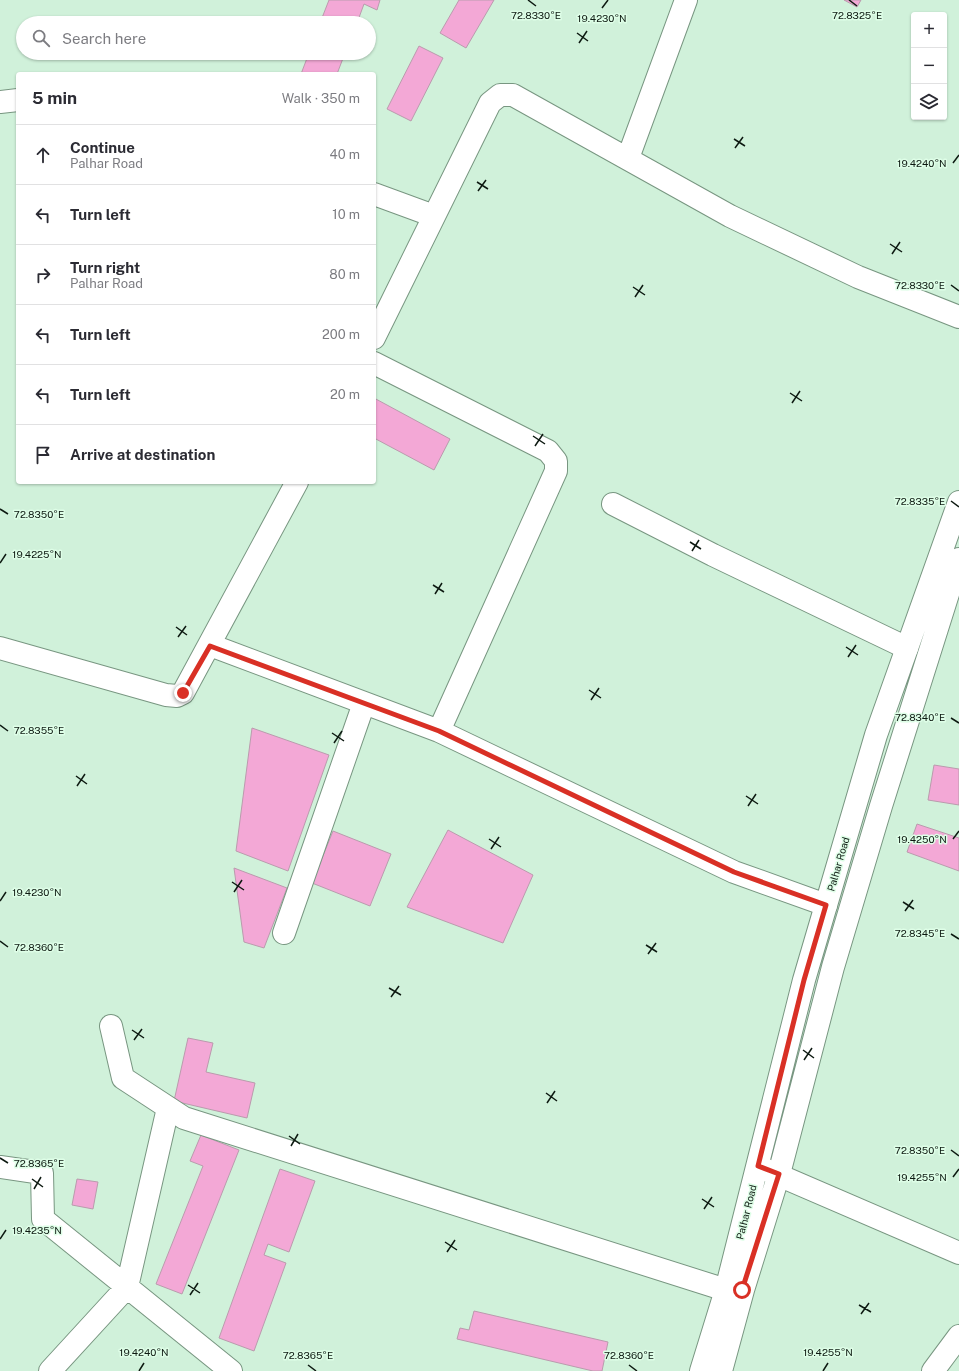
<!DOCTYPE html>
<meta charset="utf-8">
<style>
:root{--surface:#fff;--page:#f7f7f7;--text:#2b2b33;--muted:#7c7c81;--line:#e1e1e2}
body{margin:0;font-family:"Public Sans",sans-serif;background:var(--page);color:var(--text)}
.controls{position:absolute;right:12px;top:12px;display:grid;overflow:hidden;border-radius:4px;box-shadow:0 1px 3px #0004}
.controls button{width:36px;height:36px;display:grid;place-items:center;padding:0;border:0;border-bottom:1px solid var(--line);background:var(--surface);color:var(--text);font:20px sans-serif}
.stop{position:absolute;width:12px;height:12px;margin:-9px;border:3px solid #d93025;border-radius:50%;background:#fff}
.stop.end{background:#d93025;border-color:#fff;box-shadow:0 1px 4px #0008}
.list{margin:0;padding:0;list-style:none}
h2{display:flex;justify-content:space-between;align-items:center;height:52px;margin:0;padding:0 16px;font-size:17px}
h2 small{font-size:13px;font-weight:400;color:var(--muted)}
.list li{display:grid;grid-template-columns:26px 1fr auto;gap:12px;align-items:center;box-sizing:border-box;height:60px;padding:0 16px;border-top:1px solid var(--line)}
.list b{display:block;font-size:15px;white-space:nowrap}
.list p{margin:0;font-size:13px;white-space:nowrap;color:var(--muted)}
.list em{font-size:13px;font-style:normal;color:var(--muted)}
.icon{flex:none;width:22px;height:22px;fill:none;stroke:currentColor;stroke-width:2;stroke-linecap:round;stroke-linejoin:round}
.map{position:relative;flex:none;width:959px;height:1371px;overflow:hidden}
.search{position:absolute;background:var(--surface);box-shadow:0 1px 3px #0004;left:16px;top:16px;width:360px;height:44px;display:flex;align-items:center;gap:10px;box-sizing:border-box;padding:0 14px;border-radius:22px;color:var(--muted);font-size:15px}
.panel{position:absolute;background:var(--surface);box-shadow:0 1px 3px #0004;left:16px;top:72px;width:360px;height:412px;border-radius:4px}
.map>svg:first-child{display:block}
</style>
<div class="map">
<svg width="959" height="1371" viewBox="0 0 959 1371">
<rect width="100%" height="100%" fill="#d0f1da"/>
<path fill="#f3a8d6" stroke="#ba9bad" d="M329,0h51l-3,10 -13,-6 -7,19h-37z
M459,0h35l-28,48 -26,-15z
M844,0h17l-4,7z
M419,46l24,12 -32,63 -24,-12z
M309,53h36l-8,21h-36z
M374,398l76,41 -16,31 -60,-32z
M252,728l77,27 -41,116 -52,-20z
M934,765l25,4v36l-31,-5z
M917,824l42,14v33l-52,-19z
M448,830l85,45 -30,68 -96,-36z
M333,831l58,23 -21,52 -58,-23z
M234,868l53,20 -23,60 -20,-6z
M188,1038l25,5 -7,29 49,11 -8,35 -73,-17z
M201,1135l38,15 -57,144 -26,-10 47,-118 -13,-5z
M280,1169l35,12 -26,71 -21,-8 -4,11 22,8 -32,88 -35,-13z
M77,1179l21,3 -5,27 -21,-4z
M474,1311l134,31 -6,29h-9l-136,-32 3,-11 9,2z"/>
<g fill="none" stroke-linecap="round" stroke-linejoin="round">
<defs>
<path id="minor" d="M0,102l18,-2
M628,158l58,-158
M374,194l60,22
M374,338l116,-235 10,-8h13l217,121 128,61 101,40
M374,363l174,88 8,10v10l-117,260
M613,504l100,51 194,93
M210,645l229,86 295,141 92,33
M0,648l166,47 11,1 6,-3 114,-211
M284,933l80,-230
M111,1026l12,52 61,40 542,172
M0,1167l42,6 1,46 188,152
M762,1168l197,85
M50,1371l77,-84 41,-179
M933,1371l26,-35"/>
<path id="major" d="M701,1371l25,-81 78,-310 72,-245 83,-233
M721,1371l22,-81 36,-116 54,-207 48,-161 78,-247"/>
</defs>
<use href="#minor" stroke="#789681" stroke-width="24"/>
<use href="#major" stroke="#789681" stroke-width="24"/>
<use href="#minor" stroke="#fff" stroke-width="22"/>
<use href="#major" stroke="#fff" stroke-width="22"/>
</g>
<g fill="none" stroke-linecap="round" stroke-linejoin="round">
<path stroke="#d93025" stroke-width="5" d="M183,693l27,-47 229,85 295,141 92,33 -22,75 -46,186 21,8 -37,116"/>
</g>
<path fill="none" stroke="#0d1911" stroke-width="1.5" d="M528,0l8,6M849,0l8,6M602,8l6,-8M577,33l11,8M579,43l8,-12M734,139l11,7M735,148l8,-11M953,163l6,-8M477,182l11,7M478,191l8,-11M890,244l12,8M892,254l8,-12M951,285l8,6M633,287l12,8M635,297l8,-12M790,393l12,8M792,403l8,-12M533,436l12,8M535,446l8,-12M951,501l8,6M0,509l8,5M690,542l11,7M692,551l7,-11M0,563l6,-9M433,585l11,7M435,594l7,-11M176,627l11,8M178,637l8,-11M846,647l12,8M848,657l8,-12M589,690l12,8M591,700l8,-12M951,718l8,5M0,725l8,6M332,733l12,8M334,743l8,-12M76,776l11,8M77,786l8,-12M746,796l12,8M748,806l8,-12M489,839l12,8M953,839l6,-8M491,849l8,-12M232,882l12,8M234,892l8,-12M0,901l6,-9M903,902l11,7M905,911l8,-11M951,934l8,5M0,941l8,6M646,945l11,7M648,954l8,-11M389,988l12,7M391,997l8,-11M132,1030l12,8M134,1040l8,-11M803,1050l11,8M804,1060l8,-12M546,1093l11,8M547,1103l8,-12M289,1136l11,8M291,1146l7,-12M951,1150l8,6M0,1158l8,5M953,1177l6,-8M32,1179l11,8M34,1189l7,-12M702,1199l12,8M704,1209l8,-12M0,1239l6,-9M445,1242l12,8M447,1252l8,-12M188,1285l12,8M190,1295l8,-12M859,1305l12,7M861,1314l8,-11M308,1365l8,6M629,1365l8,6M139,1371l5,-8M823,1371l5,-8"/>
<g text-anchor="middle" stroke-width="3" stroke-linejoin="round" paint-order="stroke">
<g font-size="10" fill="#0d1911" stroke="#defee7">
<text transform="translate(838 864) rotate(-74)" y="4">Palhar Road</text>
<text transform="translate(746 1212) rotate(-76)" y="4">Palhar Road</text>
</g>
</g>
<g font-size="10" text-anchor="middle" fill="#0d1911" stroke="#defee7" stroke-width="3" stroke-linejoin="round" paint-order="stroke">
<text x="536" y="19">72.8330°E</text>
<text x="857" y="19">72.8325°E</text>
<text x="602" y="22">19.4230°N</text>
<text x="922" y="167">19.4240°N</text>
<text x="920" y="289">72.8330°E</text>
<text x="920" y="505">72.8335°E</text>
<text x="39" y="518">72.8350°E</text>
<text x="37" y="558">19.4225°N</text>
<text x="920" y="721">72.8340°E</text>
<text x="39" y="734">72.8355°E</text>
<text x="922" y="843">19.4250°N</text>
<text x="37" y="896">19.4230°N</text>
<text x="920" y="937">72.8345°E</text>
<text x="39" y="951">72.8360°E</text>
<text x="920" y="1154">72.8350°E</text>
<text x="39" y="1167">72.8365°E</text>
<text x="922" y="1181">19.4255°N</text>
<text x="37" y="1234">19.4235°N</text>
<text x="144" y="1356">19.4240°N</text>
<text x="828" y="1356">19.4255°N</text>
<text x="308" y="1359">72.8365°E</text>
<text x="629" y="1359">72.8360°E</text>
</g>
</svg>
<div class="controls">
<button>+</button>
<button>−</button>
<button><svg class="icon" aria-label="layers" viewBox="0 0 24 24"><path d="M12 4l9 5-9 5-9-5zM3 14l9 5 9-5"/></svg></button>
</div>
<div class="stop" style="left:742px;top:1290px"></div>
<div class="stop end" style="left:183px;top:693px"></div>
<div class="search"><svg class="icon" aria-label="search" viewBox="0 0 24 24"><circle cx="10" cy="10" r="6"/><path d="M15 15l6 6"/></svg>Search here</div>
<section class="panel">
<h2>5 min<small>Walk · 350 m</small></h2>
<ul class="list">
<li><svg class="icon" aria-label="ahead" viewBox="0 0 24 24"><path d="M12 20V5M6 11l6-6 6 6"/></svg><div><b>Continue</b><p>Palhar Road</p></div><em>40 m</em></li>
<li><svg class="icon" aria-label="left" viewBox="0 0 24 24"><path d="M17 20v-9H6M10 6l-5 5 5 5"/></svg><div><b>Turn left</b></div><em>10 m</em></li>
<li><svg class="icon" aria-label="right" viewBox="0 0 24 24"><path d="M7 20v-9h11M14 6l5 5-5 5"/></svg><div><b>Turn right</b><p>Palhar Road</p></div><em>80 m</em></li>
<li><svg class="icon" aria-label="left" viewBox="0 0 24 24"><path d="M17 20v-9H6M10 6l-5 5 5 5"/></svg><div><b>Turn left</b></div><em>200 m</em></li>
<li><svg class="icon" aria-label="left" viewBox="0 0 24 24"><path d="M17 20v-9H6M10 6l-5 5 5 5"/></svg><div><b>Turn left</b></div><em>20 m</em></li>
<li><svg class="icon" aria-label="arrive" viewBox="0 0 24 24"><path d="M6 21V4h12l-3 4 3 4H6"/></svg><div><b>Arrive at destination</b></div></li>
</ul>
</section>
</div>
